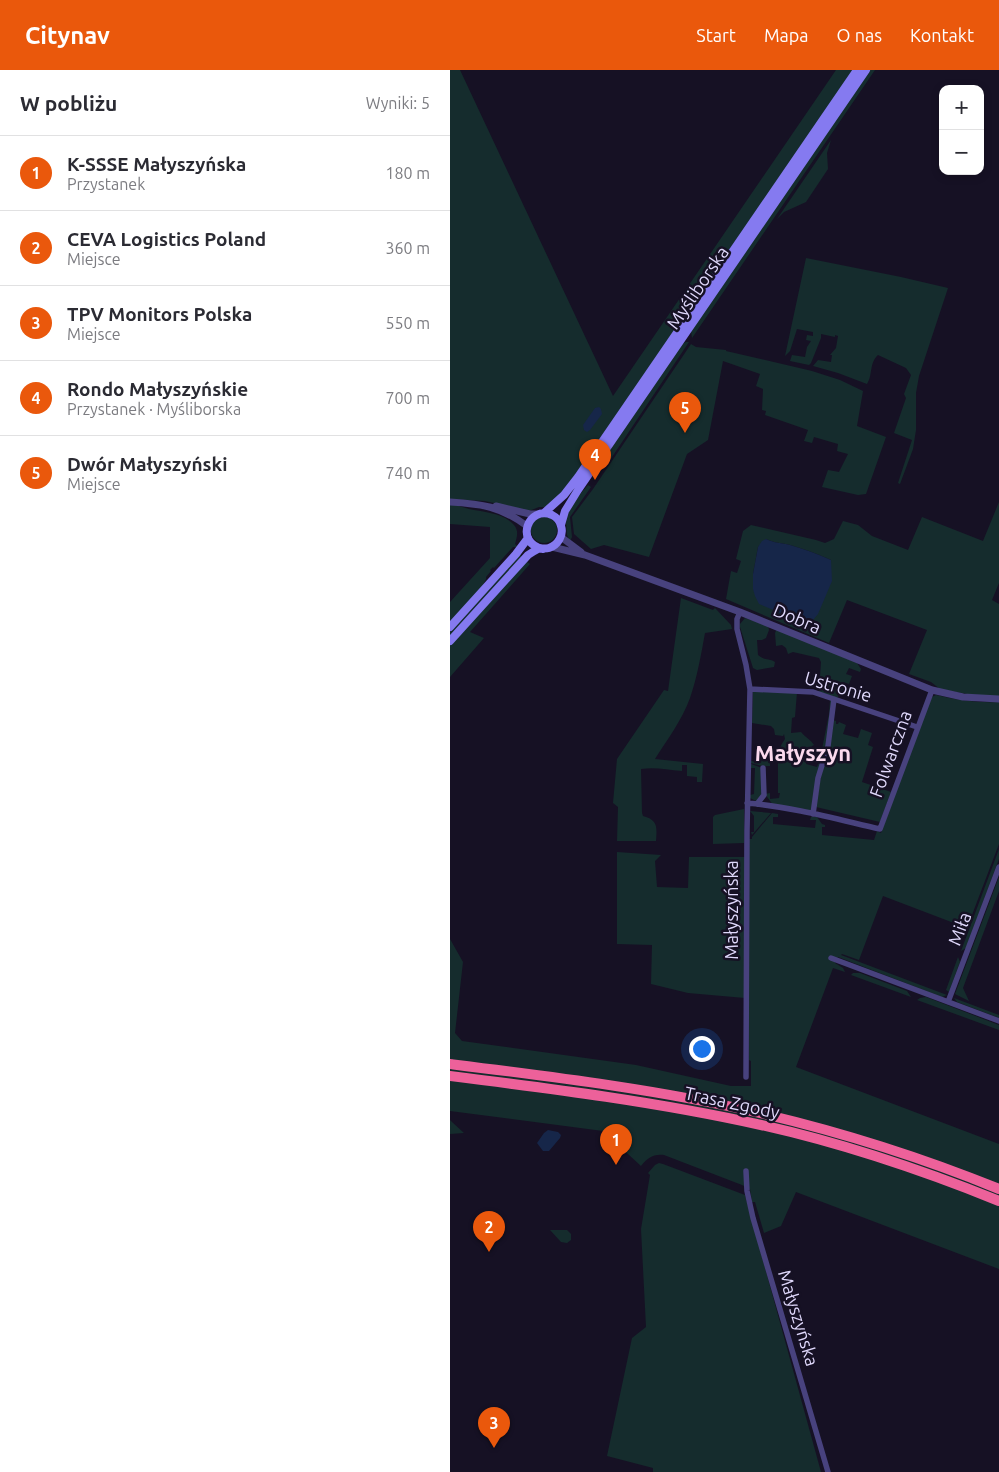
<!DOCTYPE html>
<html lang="pl">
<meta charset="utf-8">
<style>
:root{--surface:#fff;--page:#f7f7f7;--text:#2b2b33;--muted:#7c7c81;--line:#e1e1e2;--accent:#ea580c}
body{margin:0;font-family:Ubuntu,sans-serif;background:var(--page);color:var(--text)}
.controls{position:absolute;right:15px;top:15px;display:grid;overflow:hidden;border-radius:10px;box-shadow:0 2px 8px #0003}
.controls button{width:45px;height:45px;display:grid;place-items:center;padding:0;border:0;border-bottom:1px solid var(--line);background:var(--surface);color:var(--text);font:25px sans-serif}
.you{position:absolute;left:251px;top:978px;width:18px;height:18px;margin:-12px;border:4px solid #fff;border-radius:50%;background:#1a73e8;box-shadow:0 0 0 8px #1a73e833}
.badge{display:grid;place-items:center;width:32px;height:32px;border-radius:50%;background:var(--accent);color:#fff;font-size:16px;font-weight:700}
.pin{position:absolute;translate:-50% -41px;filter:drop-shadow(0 1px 2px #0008)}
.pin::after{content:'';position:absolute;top:26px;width:18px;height:15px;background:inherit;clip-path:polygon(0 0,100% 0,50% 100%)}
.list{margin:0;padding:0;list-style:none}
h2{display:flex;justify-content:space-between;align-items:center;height:65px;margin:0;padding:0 20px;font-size:21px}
h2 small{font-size:16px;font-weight:400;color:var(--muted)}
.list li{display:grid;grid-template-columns:32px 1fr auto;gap:15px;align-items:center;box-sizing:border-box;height:75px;padding:0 20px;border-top:1px solid var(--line)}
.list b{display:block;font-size:19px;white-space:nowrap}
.list p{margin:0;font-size:16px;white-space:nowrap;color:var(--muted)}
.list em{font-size:16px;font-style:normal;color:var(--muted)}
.map{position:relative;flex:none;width:549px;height:1402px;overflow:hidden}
header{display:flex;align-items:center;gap:30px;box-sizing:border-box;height:70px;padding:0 25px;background:var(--accent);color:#fff}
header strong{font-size:24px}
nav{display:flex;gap:28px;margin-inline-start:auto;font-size:18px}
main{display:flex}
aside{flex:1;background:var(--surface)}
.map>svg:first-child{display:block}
</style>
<header>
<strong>Citynav</strong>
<nav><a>Start</a><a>Mapa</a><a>O nas</a><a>Kontakt</a></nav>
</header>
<main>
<aside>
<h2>W pobliżu<small>Wyniki: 5</small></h2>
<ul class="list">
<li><span class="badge">1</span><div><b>K-SSSE Małyszyńska</b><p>Przystanek</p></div><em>180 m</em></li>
<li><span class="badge">2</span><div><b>CEVA Logistics Poland</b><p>Miejsce</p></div><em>360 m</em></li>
<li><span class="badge">3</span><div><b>TPV Monitors Polska</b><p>Miejsce</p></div><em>550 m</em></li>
<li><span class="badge">4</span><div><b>Rondo Małyszyńskie</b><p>Przystanek · Myśliborska</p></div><em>700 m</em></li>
<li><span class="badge">5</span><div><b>Dwór Małyszyński</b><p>Miejsce</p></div><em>740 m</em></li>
</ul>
</aside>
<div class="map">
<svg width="549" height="1402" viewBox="0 0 549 1402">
<rect width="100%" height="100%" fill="#161124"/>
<path fill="#152c2d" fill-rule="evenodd" d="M0,0h10l153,326 223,-326h17l-284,414 -11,13 -12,10h-7l-10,4 -44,-10 -35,-2z
M420,0h5l-183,268 -1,-7z
M381,70l-4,13 1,16 -22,33 -22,10 -7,7z
M356,188l95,19 47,11 -29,88 -3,17v37l-3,19 -13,35 -2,-1 14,-43 -18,-7 12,-35 -2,-4 7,-19 -5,-7 -28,-13c-9,8 -5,20 -11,29l-29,-11 -25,-7 5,-6 13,2 1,-7h-2l6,-7 2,-12 -3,-1v2l-14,-3v4l-10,25 -2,2 -19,-4 2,-6 13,2 2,-10 4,-6 -5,-1 1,-5 6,1v-4l-16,-3 -7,22 -5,5z
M236,272h3l-81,121 -3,-2 8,-17 69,-100z
M241,274l5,3 30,3v1l86,20 28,9 23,11 -6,35 29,11 -20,57 -8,1 -36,-8 6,-17 11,2 9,-18 -11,-3 1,-7 -24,-7 -2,6 -8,-2 4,-11 -43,-15 1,-4 -4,-1 1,-21 -7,-3 4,-12 -37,-13 -15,79 -21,14 -38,103 -45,-12 -13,4 -17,-15 -2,-17 21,-28z
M138,415l3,2 -21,30 2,20 -2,4 -3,-6 -1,-12 1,-8 7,-14z
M549,432v81l-7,17 7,4v93l-32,-3 -27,-5 -9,-7 -22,-8 18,-44 -80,-30 -18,43 -103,-44 5,-28 6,2 4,-12 -5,-2 7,-28 8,-6 65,15 9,3 9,-4 9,-18 15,4 14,11 36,14 14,-33 61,24zM316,469c8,4 16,4 24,6 14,4 28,9 41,15l-78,14 5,-27z
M0,434c7,1 12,3 19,5 14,3 35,4 45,16 5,6 3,12 1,19l3,3h-5l-19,21 -1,-1 -3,3 1,1 -5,6v2l-4,8 -32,36v-21l40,-44v-31l-40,-3z
M81 460a13 13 0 1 1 26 0a13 13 0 1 1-26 0Z
M70,484l2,3 -72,80v-5z
M76,491l4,3 -60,68 14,6 -34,39v-31z
M231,528l32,12 2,-2 16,17 1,4 -27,4c-4,22 -8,45 -15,65 -8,22 -23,42 -35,61l48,5 -1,18h-5v-5l-10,-1v-11h-5v6c-15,-1 -26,-4 -41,-2l1,44 1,3c15,4 14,11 13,25h-39l1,-34 -5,-4 4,-44 47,-69 4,1z
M295,548l23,8 1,4 -3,8 -4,2h-5l1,15c7,6 11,3 17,7l-1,5 -17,3 -4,-2 -13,-41v-3z
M327,559l80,34 4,6 -1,3 -11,-4 -3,6 6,2 -3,8 -6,-2 -2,4 2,1v3l-6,8 -18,-6 2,-30 -2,-4 -26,-6 -5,2 -2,-6 -4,-3 -6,1 -1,-13z
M303,621l44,1 -2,25 -3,1 -1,15 10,-1c4,5 10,8 13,13l-2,1 -6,18 11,3 7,-17 -2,-1 7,-35 1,-14 2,1 -3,31 -18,80 -38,-7 -8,-11 5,-1v6l9,-1 1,-5h-2v-31h-8v4h-8l-11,-3v-2l8,1v-4l18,1 -1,-6c4,-4 5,-9 9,-14l-1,-5 -1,2 -8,-1 -1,-6 -3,-3 -19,-3z
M486,625c21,5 41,8 63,7v142l-32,84 -84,-32 -24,64 -17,-6 -1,1 106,40 -5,2 -104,-40 -3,6 8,5 2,4 -12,-4 -37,99 203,77v125l-203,-77 -15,34 -17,7 -9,-31h-3l-2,-13 -8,-4 -78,-30c-12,-1 -16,3 -23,11l-38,-35 -153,-20v-172l13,23 -8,71 7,8 174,24 95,21h20v-25l-2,-1v-221h3v-2l20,-24 6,1v3h-5v7l42,4 1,-8h-6l1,-3h6l5,7 3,1v2h-3v8l52,5 3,-9 4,2 37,-103 14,-33z
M383,650l3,1v3h2l1,-2 7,3 -3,9 15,4 3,-9 11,4 -4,12 5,2 -11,35 29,10 -11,30 -64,-15 6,-38z
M301,694l11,4v27l-6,6 -6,-3v-3l4,-1 1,-26h-4z
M294,739v34l-31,1v-27l2,-2z
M300,741l21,2 -19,22 -1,-3h3v-16z
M549,779v10l-33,89 -5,3z
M167,782l44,3 -6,6 2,26 31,1 1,-31h56v141l-57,-5 -37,-9 1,-39 -35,-1z
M549,807v14l-36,97 6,13 -14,-7z
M508,887l2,5 -11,30 -3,-2z
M403,903h7l47,18 4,6 -60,-22z
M476,927l73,28v5l-82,-30 3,-2z
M504,928l45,17v3l-42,-16z
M0,1050l2,2 12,11 -14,1z
M209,1093l4,1 82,31 76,277h-168v-4l-46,-12 25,-118 14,-11 -5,-98 9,-54 -2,-2 7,-8z
M100,1160h17l4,4v6l-4,3 -6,-1z"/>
<path fill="#162649" d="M149,337l2,2 1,5 -12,16 -3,2 -3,-2 -1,-5 12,-17z
M316,469c8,4 16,4 24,6 14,4 28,9 41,15l1,21 -14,33 -9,11 -50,-21 -4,-8 -2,-7v-15l5,-27 4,-6z
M98,1060l10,2 3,3 -1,3 -11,13h-6l-6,-8 7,-10z"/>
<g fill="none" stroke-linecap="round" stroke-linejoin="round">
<path stroke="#48427e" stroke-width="5.5" d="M290,542l-3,7v10l9,36 4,24 -3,142 -1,246
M300,619l63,3 104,35
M297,733c45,4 89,16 133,26l52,-139
M307,734l7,-9 -1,-27
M363,744l5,-36 10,-32 6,-47
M381,888l168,63
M498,932l51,-135
M296,1101l1,20 6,27 75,254"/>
<path stroke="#48427e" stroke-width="7" d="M0,432c32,2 50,4 77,24
M46,436l34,8h9
M111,467l20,15
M102,477l33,8 155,57 192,78 31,7 36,2"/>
<path stroke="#857af0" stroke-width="8" d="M94,443l20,-18 14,-18 279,-407
M111,455l4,-14 13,-21 288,-420
M0,557l66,-73 12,-16
M0,571l78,-86c3,-2 6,-4 10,-6 3,-1 8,0 11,-1 9,-3 15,-13 12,-22 -1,-5 -5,-9 -9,-11 -24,-10 -38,28 -9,34"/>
<path stroke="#ed619a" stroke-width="10" d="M0,994c105,13 211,26 314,50 80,19 159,44 235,75
M0,1006c104,13 208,26 311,49 81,18 161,45 238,76"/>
</g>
<g text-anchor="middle" stroke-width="5" stroke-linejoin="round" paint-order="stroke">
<g font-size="18" fill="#dfd8fb" stroke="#161124">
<text transform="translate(248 218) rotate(-56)" y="6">Myśliborska</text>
<text transform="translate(347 549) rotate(23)" y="6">Dobra</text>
<text transform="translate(388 617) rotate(16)" y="6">Ustronie</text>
<text transform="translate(441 684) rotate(-70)" y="6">Folwarczna</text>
<text transform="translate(282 840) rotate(-90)" y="6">Małyszyńska</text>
<text transform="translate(510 859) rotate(-69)" y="6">Miła</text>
<text transform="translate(282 1033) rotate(12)" y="6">Trasa Zgody</text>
<text transform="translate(348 1248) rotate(73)" y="6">Małyszyńska</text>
</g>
<g font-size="22" font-weight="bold" fill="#fbdaed" stroke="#161124">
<text x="353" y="691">Małyszyn</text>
</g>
</g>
</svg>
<div class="controls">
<button>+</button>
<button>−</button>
</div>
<div class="you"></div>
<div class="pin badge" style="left:166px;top:1095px">1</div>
<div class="pin badge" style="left:39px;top:1182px">2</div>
<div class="pin badge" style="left:44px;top:1378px">3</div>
<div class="pin badge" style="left:145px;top:410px">4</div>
<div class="pin badge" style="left:235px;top:363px">5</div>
</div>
</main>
